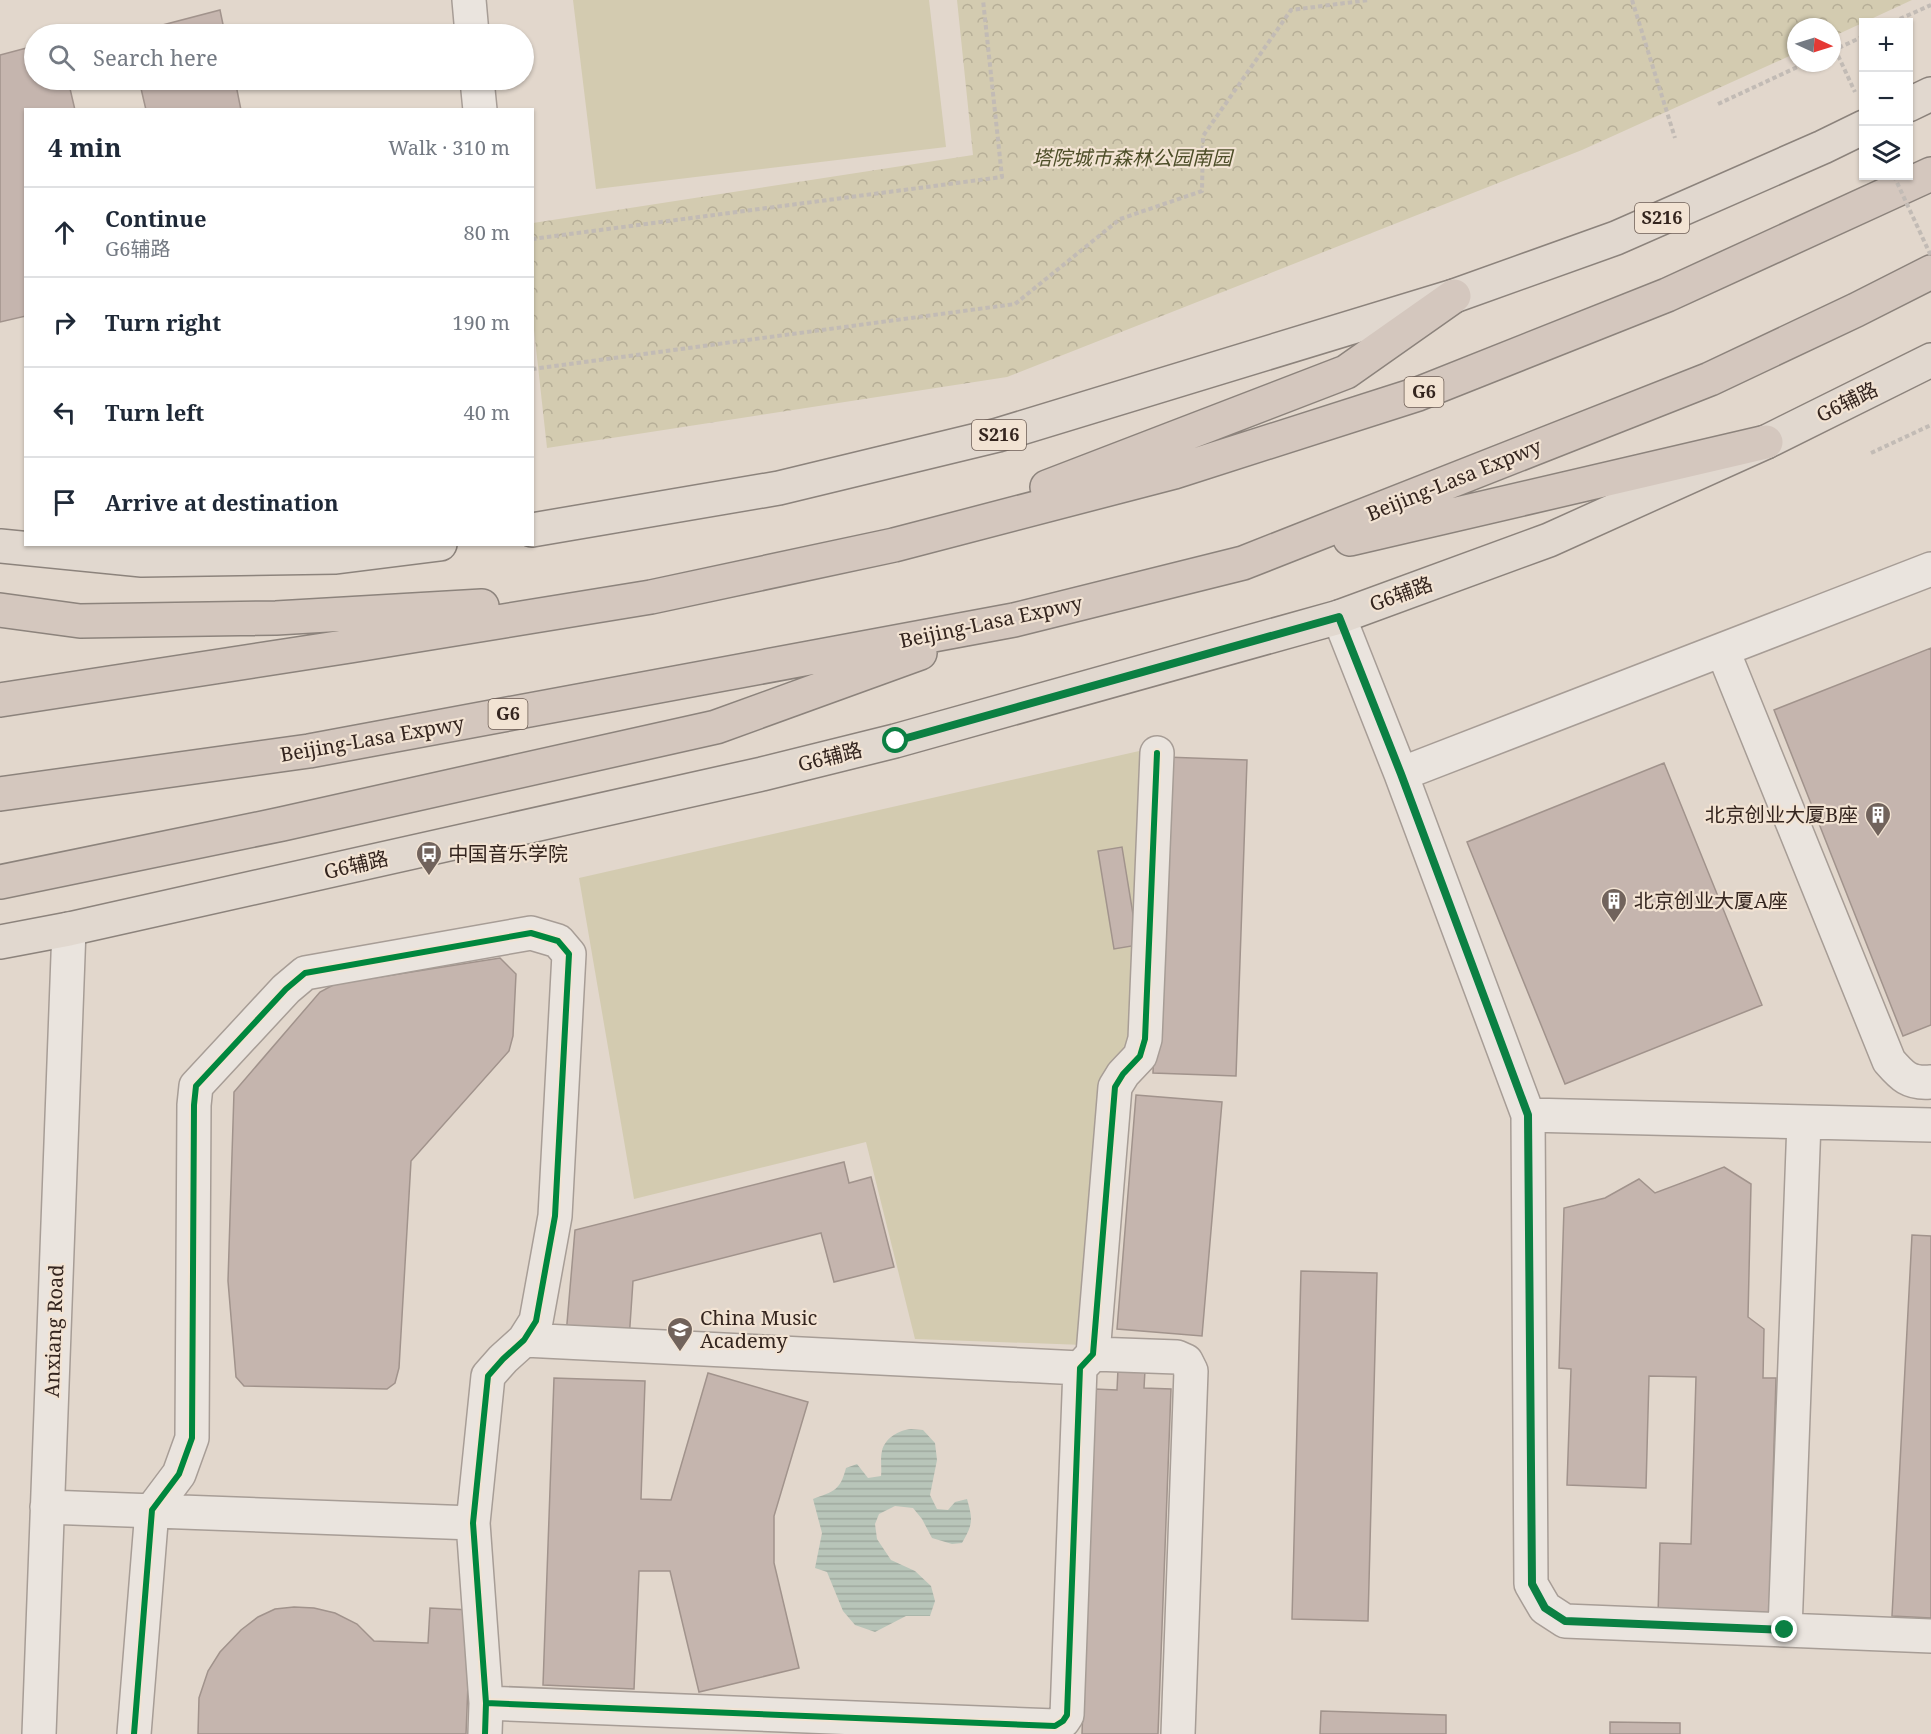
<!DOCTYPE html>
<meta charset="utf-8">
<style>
:root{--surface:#fff;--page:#f6f6f7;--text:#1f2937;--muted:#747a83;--line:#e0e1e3}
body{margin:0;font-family:"Noto Serif","Noto Sans SC",serif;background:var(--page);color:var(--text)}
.controls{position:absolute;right:18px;top:18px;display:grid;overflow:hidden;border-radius:0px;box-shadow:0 2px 4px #0004}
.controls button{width:54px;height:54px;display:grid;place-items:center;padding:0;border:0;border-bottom:2px solid var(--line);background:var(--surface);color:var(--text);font:30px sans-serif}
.compass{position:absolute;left:1787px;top:18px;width:54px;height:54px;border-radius:50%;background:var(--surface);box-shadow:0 2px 4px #0004;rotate:94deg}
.stop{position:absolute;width:18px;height:18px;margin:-14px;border:4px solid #0b8043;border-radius:50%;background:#fff}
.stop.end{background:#0b8043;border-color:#fff;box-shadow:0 2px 6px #0008}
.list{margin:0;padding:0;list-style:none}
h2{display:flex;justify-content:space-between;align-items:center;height:78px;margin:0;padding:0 24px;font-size:26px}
h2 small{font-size:20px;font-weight:400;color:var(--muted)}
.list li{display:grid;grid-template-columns:39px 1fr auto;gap:18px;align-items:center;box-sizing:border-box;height:90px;padding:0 24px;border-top:2px solid var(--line)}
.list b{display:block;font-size:22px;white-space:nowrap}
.list p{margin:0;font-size:20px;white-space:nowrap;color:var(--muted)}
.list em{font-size:20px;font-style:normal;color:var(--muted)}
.icon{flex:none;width:33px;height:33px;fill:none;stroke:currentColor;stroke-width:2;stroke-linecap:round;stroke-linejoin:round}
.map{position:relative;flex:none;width:1931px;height:1734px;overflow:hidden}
.search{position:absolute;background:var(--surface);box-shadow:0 2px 4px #0004;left:24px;top:24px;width:510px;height:66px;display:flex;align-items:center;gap:15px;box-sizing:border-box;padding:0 21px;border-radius:33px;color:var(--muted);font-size:22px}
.panel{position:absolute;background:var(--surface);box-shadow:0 2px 4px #0004;left:24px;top:108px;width:510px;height:438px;border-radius:0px}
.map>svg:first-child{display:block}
</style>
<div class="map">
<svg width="1931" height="1734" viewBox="0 0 1931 1734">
<defs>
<pattern id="park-crowns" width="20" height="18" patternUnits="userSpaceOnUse" patternTransform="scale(1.5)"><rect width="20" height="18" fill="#d3cbb0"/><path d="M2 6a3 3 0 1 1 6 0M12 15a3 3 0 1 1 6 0" fill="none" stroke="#b6ae97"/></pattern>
<pattern id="water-rules" width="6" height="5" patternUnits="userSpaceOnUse" patternTransform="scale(1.5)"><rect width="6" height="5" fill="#b8c5b9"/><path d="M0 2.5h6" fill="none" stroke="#9fa99f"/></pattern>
</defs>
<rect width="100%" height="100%" fill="#e2d7cc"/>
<path fill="url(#park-crowns)" d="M957,0h955l-80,37v-10h-36v26l-214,97 -575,227 -460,71 -14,-127v-98l440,-68z"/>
<path fill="#d3cbb0" d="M573,0h356l17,147 -350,42z
M1148,749l-13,292 -51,304 -169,-6 -49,-197 -232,57 -55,-321z"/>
<path fill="url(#water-rules)" d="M911,1429l12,1 12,13 2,17 -7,35 7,14 11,1 7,-8 12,-3c6,21 6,25 -5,44l-10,1 -20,-6 -10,-19 -9,-11 -18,-2 -16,8 -4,10 2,15 14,21 24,11 16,15 4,15 -5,15h-24l-31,16 -20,-7 -12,-14 -16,-39 -12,-4 7,-35 -9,-34c21,-8 27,-8 33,-31l11,-4 11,14 13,-2c1,-7 -1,-17 1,-25 3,-13 17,-21 29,-22z"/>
<path fill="#c5b5ae" stroke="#a1938c" stroke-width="1.5" d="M220,10l5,24h-97z
M34,46v34h34l7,30h-49v206l-26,6v-267z
M139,80h96l6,30h-95z
M1931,648v377l-28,11 -129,-326z
M1165,757l82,3 -11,316 -83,-3z
M1664,763l98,242 -197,79 -98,-242z
M1122,847l16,98 -24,4 -16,-98z
M500,958l16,16 -3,62 -4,15 -98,110 -12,207 -4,15 -8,6 -143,-3 -8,-9 -8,-96 6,-189 86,-100 15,-8z
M1136,1095l86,7 -20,234 -85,-7z
M844,1162l5,21 22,-6 23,90 -60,15 -13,-49 -188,48 -4,59 -63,-5 9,-105z
M1724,1167l27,17 -3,133 16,12 -1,49h13l-7,240 -111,-3 2,-72 31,1 5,-167 -47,-1 -3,112 -79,-3 4,-116 -12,-1 5,-160 41,-10 34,-19 16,14z
M1912,1235l19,1v382l-39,-2z
M1301,1271l76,2 -9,348 -76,-2z
M1118,1369l27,1 -1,18 27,1 -13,345h-76l13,-345 22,1z
M708,1373l100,29 -34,114v47l25,105 -100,24 -29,-121h-31l-5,118 -91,-4 11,-307 91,3 -4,118 30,1z
M294,1607l20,1 21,5 22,11 17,17 54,2 2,-35 41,2 -5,124h-268l1,-36 9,-27 12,-19 21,-22 17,-13 17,-8z
M1321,1711l125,4v19h-126z
M1610,1722l70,1v11h-70z"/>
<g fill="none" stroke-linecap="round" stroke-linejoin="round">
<defs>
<path id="minor" d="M469,0l3,34
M477,80l3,30
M1339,617l62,157 530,-205
M1723,651l166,410c13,15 20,23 42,21
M1401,774l127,341 403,10
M1528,1115l3,469 14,24 20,13 366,15
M524,1340l556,28
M1093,1354l84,3 9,4 5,10 -13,363
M47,1507l426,16
M1785,1630l19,-508
M486,1703l569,23 8,-5 4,-6 13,-347 13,-14 22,-267 8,-13 17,-18 5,-17 12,-286
M39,1734l30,-805
M134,1734l18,-224 27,-36 13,-36 2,-333 2,-19 90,-97 19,-16 226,-40 27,8 11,13 -14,262 -19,105 -12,19 -21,19 -15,17 -15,147 13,180 -1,31"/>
<path id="major" d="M1908,105l23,-11
M532,530l247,-42 219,-53 456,-139 162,-58 207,-91 41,-20
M0,546l142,14 194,-3 104,-13
M0,942l69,-13 693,-155 133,-33 444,-124 210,-77 217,-98 165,-82"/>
<path id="highway" d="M1047,487l299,-115 108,-76
M1350,539l416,-97
M0,610l80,11 196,-3 206,-12
M0,700l350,-54 301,-49 243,-52 280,-73 244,-78 249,-99 264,-121
M0,794l309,-43 705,-131 229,-57 467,-184 146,-69 75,-38
M0,882l282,-58 434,-97 204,-74"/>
</defs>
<use href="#minor" stroke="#a79d96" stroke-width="36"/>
<use href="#major" stroke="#8c837c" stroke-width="36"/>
<use href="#highway" stroke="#8c837c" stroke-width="36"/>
<path stroke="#c2bbb5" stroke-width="4" stroke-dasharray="4.5 3" stroke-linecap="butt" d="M1632,0l43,138
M1893,22l38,-17
M1835,49l20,43
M1832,51l32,-15
M1718,104l88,-41
M532,239l470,-62 -19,-177
M532,369l483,-65 105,-85 82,-28 1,-55 88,-126 78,-10
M1871,453l60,-28"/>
<use href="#minor" stroke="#eae4de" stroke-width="33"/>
<use href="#major" stroke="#e1d8cf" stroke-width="33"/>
<use href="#highway" stroke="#d4c7be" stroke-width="33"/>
<path stroke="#c2bbb5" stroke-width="4" stroke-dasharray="4.5 3" stroke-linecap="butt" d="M1894,176l37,80"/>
<defs>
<path id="cycleway" d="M486,1703l569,23 8,-5 4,-6 13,-347 13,-14 22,-267 8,-13 17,-18 5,-17 12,-286
M134,1734l18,-224 27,-36 13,-36 2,-333 2,-19 90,-97 19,-16 226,-40 27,8 11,13 -14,262 -19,105 -12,19 -21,19 -15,17 -15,147 13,180 -1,31"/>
</defs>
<use href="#cycleway" stroke="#f2e3d3" stroke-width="10"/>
<use href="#cycleway" stroke="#00873e" stroke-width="6"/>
</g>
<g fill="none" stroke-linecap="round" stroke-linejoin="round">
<path stroke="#0b8043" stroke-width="8" d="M896,741l443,-124 62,157 127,341 4,469 13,24 20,13 220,9"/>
</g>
<defs>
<symbol id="building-pin" viewBox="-11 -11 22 30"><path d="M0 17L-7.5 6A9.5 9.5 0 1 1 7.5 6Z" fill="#71635c" stroke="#f2e3d3"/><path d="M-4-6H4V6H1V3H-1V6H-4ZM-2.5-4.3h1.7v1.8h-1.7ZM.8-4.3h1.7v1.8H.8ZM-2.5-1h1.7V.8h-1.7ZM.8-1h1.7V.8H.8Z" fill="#fff"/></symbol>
<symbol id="bus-pin" viewBox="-11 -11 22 30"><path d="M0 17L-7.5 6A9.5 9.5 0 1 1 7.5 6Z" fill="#71635c" stroke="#f2e3d3"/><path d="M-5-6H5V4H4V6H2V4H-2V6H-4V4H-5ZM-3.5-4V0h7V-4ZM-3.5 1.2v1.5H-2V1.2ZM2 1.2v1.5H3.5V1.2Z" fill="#fff"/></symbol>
<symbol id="university-pin" viewBox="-11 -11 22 30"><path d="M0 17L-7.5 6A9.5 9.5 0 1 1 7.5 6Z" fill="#71635c" stroke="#f2e3d3"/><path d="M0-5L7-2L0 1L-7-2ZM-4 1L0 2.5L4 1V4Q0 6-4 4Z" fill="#fff"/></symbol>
</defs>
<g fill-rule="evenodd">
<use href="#building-pin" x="1863" y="800" width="30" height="40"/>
<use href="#bus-pin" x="414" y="839" width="30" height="40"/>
<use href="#building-pin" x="1599" y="886" width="30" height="40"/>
<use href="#university-pin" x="665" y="1315" width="30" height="40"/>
</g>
<g text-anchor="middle" stroke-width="4.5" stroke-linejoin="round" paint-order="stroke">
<g fill="#f2e3d3" stroke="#6d5e55" stroke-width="1.5">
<rect x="1635" y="203" width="54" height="30" rx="4.5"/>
<rect x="1404.5" y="377" width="39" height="30" rx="4.5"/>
<rect x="972" y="420" width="54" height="30" rx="4.5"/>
<rect x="488.5" y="699" width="39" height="30" rx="4.5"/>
</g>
<g font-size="18" font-weight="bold" fill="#34251f">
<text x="1662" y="224">S216</text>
<text x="1424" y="398">G6</text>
<text x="999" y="441">S216</text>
<text x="508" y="720">G6</text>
</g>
<g font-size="20" font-style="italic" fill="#4d4e28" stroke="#f2e3d3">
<text x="1132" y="165">塔院城市森林公园南园</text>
</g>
<g font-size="20" fill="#34251f" stroke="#f2e3d3">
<text transform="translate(1847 402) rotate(-26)" y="7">G6辅路</text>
<text transform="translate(1454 480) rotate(-22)" y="7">Beijing-Lasa Expwy</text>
<text transform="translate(1401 594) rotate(-20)" y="7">G6辅路</text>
<text transform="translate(991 622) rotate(-12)" y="7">Beijing-Lasa Expwy</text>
<text transform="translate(372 739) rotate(-10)" y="7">Beijing-Lasa Expwy</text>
<text transform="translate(830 757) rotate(-14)" y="7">G6辅路</text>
<text transform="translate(356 865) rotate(-13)" y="7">G6辅路</text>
<text transform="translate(54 1331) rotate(-88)" y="7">Anxiang Road</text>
</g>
<g font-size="20" fill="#34251f" stroke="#f2e3d3" text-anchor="start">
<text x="1858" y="822" text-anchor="end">北京创业大厦B座</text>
<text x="448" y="861">中国音乐学院</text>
<text x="1634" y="908">北京创业大厦A座</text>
<text x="700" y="1325">China Music<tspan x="700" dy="23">Academy</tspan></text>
</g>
</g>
</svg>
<div class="controls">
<button>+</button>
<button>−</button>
<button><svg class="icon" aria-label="layers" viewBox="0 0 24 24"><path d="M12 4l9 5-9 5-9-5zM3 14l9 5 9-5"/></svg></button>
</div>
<svg class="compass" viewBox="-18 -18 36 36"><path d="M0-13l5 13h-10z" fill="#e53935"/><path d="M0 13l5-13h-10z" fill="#747a83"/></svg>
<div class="stop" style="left:896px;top:741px"></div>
<div class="stop end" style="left:1785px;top:1630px"></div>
<div class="search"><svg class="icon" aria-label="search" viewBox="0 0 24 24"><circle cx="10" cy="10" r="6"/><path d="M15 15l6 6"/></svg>Search here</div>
<section class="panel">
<h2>4 min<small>Walk · 310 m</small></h2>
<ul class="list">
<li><svg class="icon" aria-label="ahead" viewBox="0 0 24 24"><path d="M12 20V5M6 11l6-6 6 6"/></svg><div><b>Continue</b><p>G6辅路</p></div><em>80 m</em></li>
<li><svg class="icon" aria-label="right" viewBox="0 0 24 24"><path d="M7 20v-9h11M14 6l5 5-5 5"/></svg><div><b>Turn right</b></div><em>190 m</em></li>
<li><svg class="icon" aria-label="left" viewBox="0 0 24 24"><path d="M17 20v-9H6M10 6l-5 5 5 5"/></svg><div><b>Turn left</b></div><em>40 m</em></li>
<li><svg class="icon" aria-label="arrive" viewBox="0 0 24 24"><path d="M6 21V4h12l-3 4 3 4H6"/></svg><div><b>Arrive at destination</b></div></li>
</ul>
</section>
</div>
